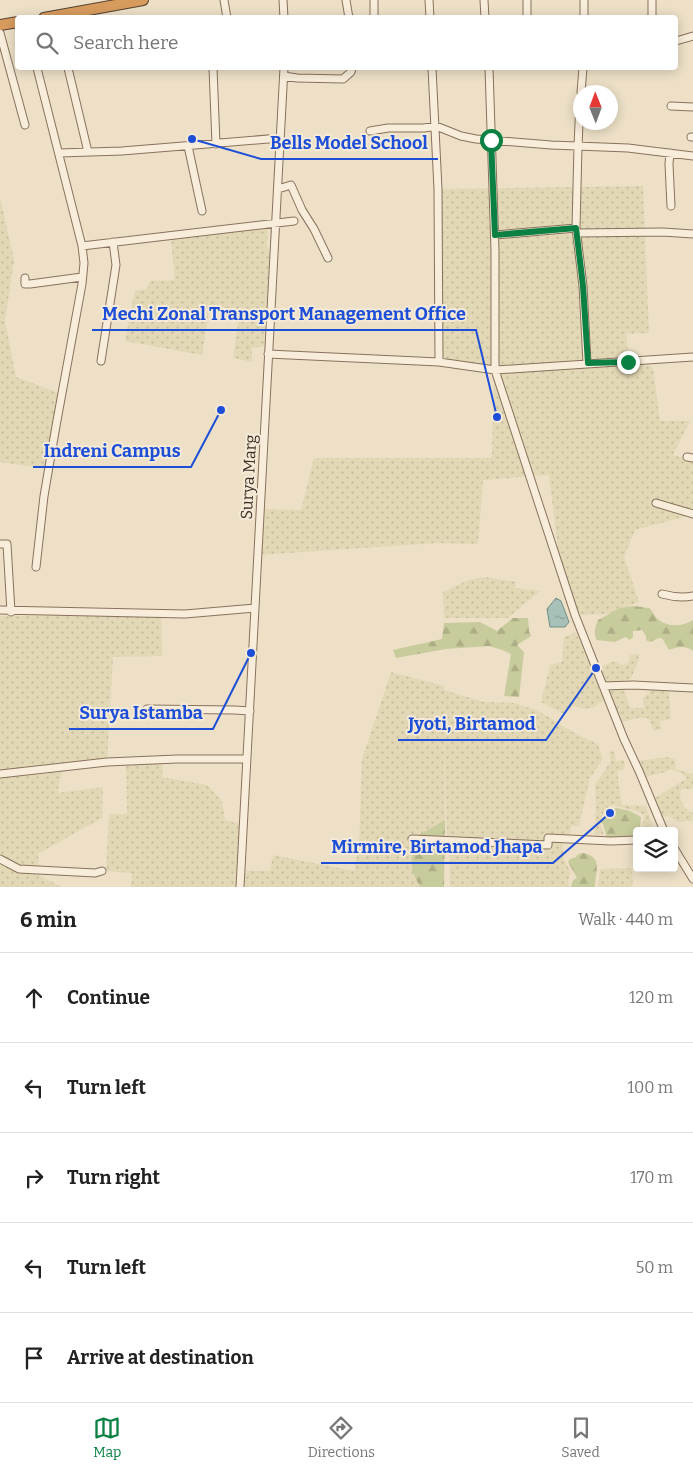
<!DOCTYPE html>
<meta charset="utf-8">
<style>
:root{--surface:#fff;--page:#f6f6f6;--text:#222;--muted:#767676;--line:#e0e0e0;--accent:#0b8043}
body{margin:0;font-family:Bitter,serif;background:var(--page);color:var(--text)}
.controls{position:absolute;right:15px;bottom:15px;display:grid;overflow:hidden;border-radius:5px;box-shadow:0 2px 12px #0003}
.controls button{width:45px;height:45px;display:grid;place-items:center;padding:0;border:0;border-bottom:1px solid var(--line);background:var(--surface);color:var(--text);font:25px sans-serif}
.compass{position:absolute;left:573px;top:85px;width:45px;height:45px;border-radius:50%;background:var(--surface);box-shadow:0 2px 12px #0003;rotate:359deg}
.stop{position:absolute;width:15px;height:15px;margin:-11px;border:4px solid #0b8043;border-radius:50%;background:#fff}
.stop.end{background:#0b8043;border-color:#fff;box-shadow:0 1px 5px #0008}
.list{margin:0;padding:0;list-style:none}
h2{display:flex;justify-content:space-between;align-items:center;height:65px;margin:0;padding:0 20px;font-size:21px}
h2 small{font-size:16px;font-weight:400;color:var(--muted)}
.list li{display:grid;grid-template-columns:32px 1fr auto;gap:15px;align-items:center;box-sizing:border-box;height:90px;padding:0 20px;border-top:1px solid var(--line)}
.list b{display:block;font-size:19px;white-space:nowrap}
.list em{font-size:16px;font-style:normal;color:var(--muted)}
.icon{flex:none;width:28px;height:28px;fill:none;stroke:currentColor;stroke-width:2;stroke-linecap:round;stroke-linejoin:round}
.map{position:relative;flex:none;width:693px;height:887px;overflow:hidden}
.search{position:absolute;background:var(--surface);box-shadow:0 2px 12px #0003;left:15px;right:15px;top:15px;height:55px;display:flex;align-items:center;gap:12px;box-sizing:border-box;padding:0 18px;border-radius:5px;color:var(--muted);font-size:19px}
.sheet{height:515px;background:var(--surface)}
nav{display:flex;justify-content:space-around;align-items:center;box-sizing:border-box;height:70px;border-top:1px solid var(--line);background:var(--surface);font-size:14px;color:var(--muted)}
nav a{display:grid;justify-items:center;gap:2px}
nav .on{color:var(--accent)}
.map>svg:first-child{display:block}
</style>
<div class="map">
<svg width="693" height="887" viewBox="0 0 693 887">
<defs>
<pattern id="farmland-dots" width="8" height="8" patternUnits="userSpaceOnUse" patternTransform="scale(1.25)"><rect width="8" height="8" fill="#e2d8b5"/><path d="M2 2h.1M6 6h.1" fill="none" stroke="#c3ba9b" stroke-width="1.8" stroke-linecap="round"/></pattern>
<pattern id="forest-firs" width="22" height="20" patternUnits="userSpaceOnUse" patternTransform="scale(1.25)"><rect width="22" height="20" fill="#c8cb9b"/><path d="M5 1l3.5 6h-7zM16 11l3.5 6h-7z" fill="#adae85"/></pattern>
<pattern id="water-ripples" width="26" height="14" patternUnits="userSpaceOnUse" patternTransform="scale(1.25)"><rect width="26" height="14" fill="#a8c1b8"/><path d="M2 4q2-2 4 0t4 0M15 11q2-2 4 0t4 0" fill="none" stroke="#8a9d95"/></pattern>
</defs>
<rect width="100%" height="100%" fill="#ede0c7"/>
<path fill="url(#farmland-dots)" d="M643,186l6,147 -23,1 3,28 24,5 7,54h30l-17,34 20,5v49l-9,8 -49,13 -11,27 15,45 -29,12 -35,1 -14,-41 -12,-99 -66,5 -5,64 -40,-1 -180,12 2,-46 41,1 13,-52h178l2,-88 -55,-8 -1,-173z
M0,197l14,63 -9,61 11,56 45,17 -12,75 -49,-7z
M268,228l-1,19 3,7 -6,92 -12,2v14l-19,-4 7,-47 -30,-6 -8,50 -77,-14 10,-50 12,-2 3,-8 25,-1 -4,-41z
M485,577l31,5 -1,6 25,3 -32,27h-64l-1,-26 25,-12z
M161,614l1,42 -49,1 -6,105 -107,9v-155z
M576,632l28,68 -9,7 -11,2 -10,-3 -10,8 -23,-12 9,-37 12,-3 2,-25z
M639,654l-1,8 -8,18 -25,3 -3,-17 13,-5 7,4 7,-3 1,-7z
M391,672l53,14v4l40,12 30,1 23,7 39,24 22,10 5,15 -13,19 -11,48h-8l-1,9 -27,-1 2,7 -98,-3 -3,-107 1,89 -33,19 8,47 5,1h-294l1,-14 -26,-2 3,-57h18l-1,-50 37,-2 -1,15 45,8 15,16 3,19 18,5 -2,46h29l3,-16 81,16 5,-25 3,-87z
M607,689h17l6,19h14l-1,-10 9,-8h17l2,29 -11,2 1,8 -7,2 -6,-13h-11l-14,4z
M614,751l2,10 8,-1 1,9 -8,2 5,34 24,1 8,25h-12l2,-16 -8,-4 -24,-6 -8,6 -4,11 4,13h-10l2,-26 -1,-24 16,-24 -2,-9z
M666,757l9,2 1,10 17,5v15h-12l-1,10 5,9 8,5v8l-15,1 -10,-6 -5,1 -8,-19 32,-20 -5,-5 -12,-4 -4,3 -21,5 -7,-16z
M62,772l-5,21 46,-6 -1,31 -64,36 2,22 22,11h-62v-109z
M552,842h10l2,18 7,12 -3,9 1,6h-119l-1,-43 100,5z
M631,868l2,10 -1,9h-34l2,-18z"/>
<path fill="url(#forest-firs)" d="M634,606l15,2c4,3 6,10 10,12 10,8 25,6 34,0v33v-2c-8,-6 -15,-4 -24,-1l-7,-12h-3l-9,4 -4,-2v-4l-4,-6 -9,1v6l-3,3 -5,-3 -10,5 -18,-2c-4,-6 -2,-13 1,-20l22,-12z
M513,618h15l1,13 2,5 -14,9 7,7 -5,45 -15,-1 7,-42 -9,-4 -13,-4 -43,3 -50,9 -3,-8 49,-11 2,-16 36,-1 17,9z
M617,808l13,3 11,6 -1,11 -4,3 -2,6 -27,1 -4,-14 -3,-2 2,-3 3,1 4,-10z
M445,820l-1,67h-24l-8,-16v-32z
M582,853c22,3 13,19 13,34h-24l2,-7 4,-2 -9,-16 2,-3 6,-2 1,-2z"/>
<path fill="url(#water-ripples)" stroke="#6f8f85" d="M556,598l5,3 8,21 -4,5h-15l-3,-18z"/>
<g fill="none" stroke-linecap="round" stroke-linejoin="round">
<defs>
<path id="minor" d="M224,0l3,18
M283,0l1,18
M346,0l3,18
M374,0v18
M429,0l1,18
M484,0l1,18
M527,0v18
M652,0v18
M584,18v-18
M0,33l25,92
M676,41l17,-5
M68,68l20,84
M213,68l3,76
M432,68l6,121 1,173
M489,68l6,183v119l80,245 49,124 15,32 25,60
M284,76l13,2 46,1 8,-7 1,-4
M581,92l2,-24
M580,102l-2,44 -2,82 7,58 4,77
M671,106l22,1
M370,131l18,-3h36l12,-2 25,10 15,3 75,6 77,3 65,8
M691,137h2
M188,146l14,65
M59,153l63,-2 158,-13
M670,153l-1,11 2,42
M278,189l13,-4 11,25 12,19 14,29
M577,233l86,-1 30,2
M495,235l81,-7
M82,246l212,-25
M25,278v6h5l52,-7
M268,354l171,8 56,8 198,-13
M101,361l15,-96 -3,-23
M687,457l6,1
M656,503l37,11
M0,544h7l4,68
M36,567l8,-71 12,-70 26,-142 2,-21 -2,-17 -45,-178
M662,594c11,3 20,4 31,2
M0,610l185,4 70,-6
M603,686l30,-1 60,3
M147,709l87,1 16,1
M0,774l107,-12 70,-3h70
M412,839l136,6v-7l63,3 26,-1
M674,848l19,31
M0,859l19,10 76,4 7,-2
M240,887l44,-819"/>
<path id="highway" d="M44,18l99,-18
M0,25l18,-3"/>
</defs>
<use href="#minor" stroke="#88725d" stroke-width="9"/>
<use href="#highway" stroke="#564031" stroke-width="12"/>
<use href="#minor" stroke="#f8edda" stroke-width="7"/>
<use href="#highway" stroke="#d79b5d" stroke-width="10"/>
</g>
<g fill="none" stroke-linecap="round" stroke-linejoin="round">
<path stroke="#0b8043" stroke-width="6" d="M491,140l4,95 81,-7 7,58 5,77 40,-1"/>
</g>
<g text-anchor="middle" stroke-width="4" stroke-linejoin="round" paint-order="stroke">
<g font-size="16" fill="#392b20" stroke="#f4ead7">
<text transform="translate(248 477) rotate(-87)" y="6">Surya Marg</text>
</g>
</g>
<path fill="none" stroke="#1d4ed8" stroke-width="2" d="M192 139L261 159H438M497 417L476 330H92M221 410L191 467H33M251 653L213 729H69M596 668L546 740H398M610 813L553 863H321"/>
<g fill="#1d4ed8" stroke="#f4ead7" stroke-width="2">
<circle cx="192" cy="139" r="5"/>
<circle cx="497" cy="417" r="5"/>
<circle cx="221" cy="410" r="5"/>
<circle cx="251" cy="653" r="5"/>
<circle cx="596" cy="668" r="5"/>
<circle cx="610" cy="813" r="5"/>
</g>
<g font-size="18" text-anchor="middle" font-weight="bold" fill="#1d4ed8" stroke="#f4ead7" stroke-width="4" stroke-linejoin="round" paint-order="stroke">
<text x="349" y="149">Bells Model School</text>
<text x="284" y="320">Mechi Zonal Transport Management Office</text>
<text x="112" y="457">Indreni Campus</text>
<text x="141" y="719">Surya Istamba</text>
<text x="472" y="730">Jyoti, Birtamod</text>
<text x="437" y="853">Mirmire, Birtamod Jhapa</text>
</g>
</svg>
<div class="controls">
<button><svg class="icon" aria-label="layers" viewBox="0 0 24 24"><path d="M12 4l9 5-9 5-9-5zM3 14l9 5 9-5"/></svg></button>
</div>
<svg class="compass" viewBox="-18 -18 36 36"><path d="M0-13l5 13h-10z" fill="#e53935"/><path d="M0 13l5-13h-10z" fill="#767676"/></svg>
<div class="stop" style="left:491px;top:140px"></div>
<div class="stop end" style="left:628px;top:362px"></div>
<div class="search"><svg class="icon" aria-label="search" viewBox="0 0 24 24"><circle cx="10" cy="10" r="6"/><path d="M15 15l6 6"/></svg>Search here</div>
</div>
<section class="sheet">
<h2>6 min<small>Walk · 440 m</small></h2>
<ul class="list">
<li><svg class="icon" aria-label="ahead" viewBox="0 0 24 24"><path d="M12 20V5M6 11l6-6 6 6"/></svg><div><b>Continue</b></div><em>120 m</em></li>
<li><svg class="icon" aria-label="left" viewBox="0 0 24 24"><path d="M17 20v-9H6M10 6l-5 5 5 5"/></svg><div><b>Turn left</b></div><em>100 m</em></li>
<li><svg class="icon" aria-label="right" viewBox="0 0 24 24"><path d="M7 20v-9h11M14 6l5 5-5 5"/></svg><div><b>Turn right</b></div><em>170 m</em></li>
<li><svg class="icon" aria-label="left" viewBox="0 0 24 24"><path d="M17 20v-9H6M10 6l-5 5 5 5"/></svg><div><b>Turn left</b></div><em>50 m</em></li>
<li><svg class="icon" aria-label="arrive" viewBox="0 0 24 24"><path d="M6 21V4h12l-3 4 3 4H6"/></svg><div><b>Arrive at destination</b></div></li>
</ul>
</section>
<nav>
<a class="on"><svg class="icon" aria-label="map" viewBox="0 0 24 24"><path d="M3 6l6-2 6 2 6-2v14l-6 2-6-2-6 2zM9 4v14M15 6v14"/></svg>Map</a>
<a><svg class="icon" aria-label="directions" viewBox="0 0 24 24"><path d="M12 3l9 9-9 9-9-9zM9 14v-3h6M13 9l2 2-2 2"/></svg>Directions</a>
<a><svg class="icon" aria-label="saved" viewBox="0 0 24 24"><path d="M7 4h10v16l-5-4-5 4z"/></svg>Saved</a>
</nav>
